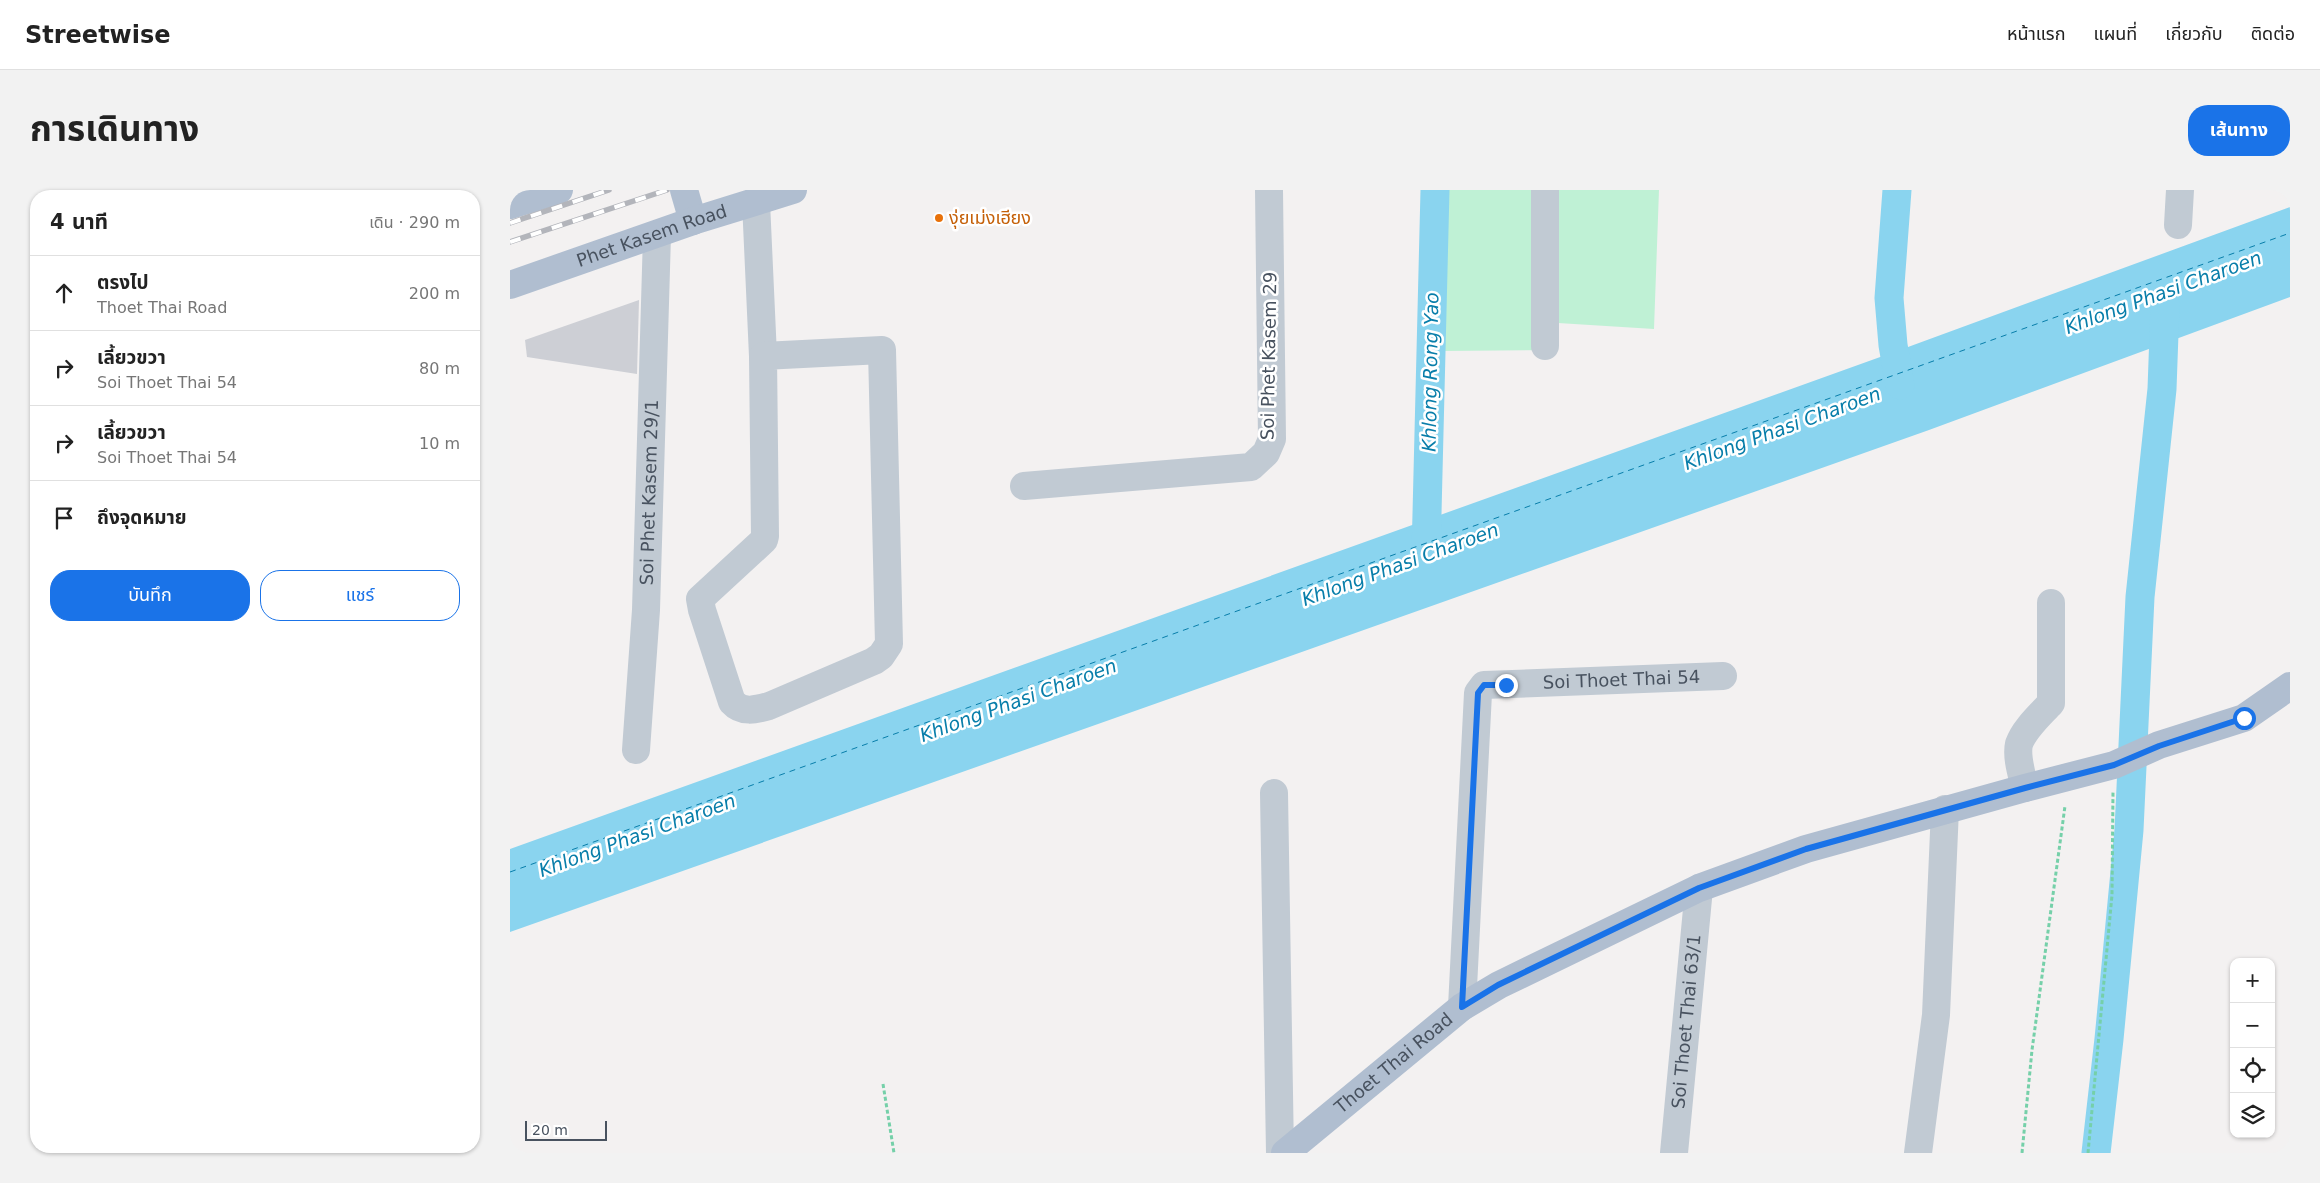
<!DOCTYPE html>
<html lang="th">
<meta charset="utf-8">
<style>
:root{--surface:#fff;--page:#f2f2f2;--text:#222;--muted:#767676;--line:#e0e0e0;--accent:#1a73e8}
body{margin:0;font-family:"DejaVu Sans","Noto Sans Thai",sans-serif;background:var(--page);color:var(--text)}
.controls{position:absolute;right:15px;bottom:15px;display:grid;overflow:hidden;border-radius:10px;box-shadow:0 1px 4px #0004}
.controls button{width:45px;height:45px;display:grid;place-items:center;padding:0;border:0;border-bottom:1px solid var(--line);background:var(--surface);color:var(--text);font:25px sans-serif}
.scale{position:absolute;left:15px;bottom:12px;width:82px;box-sizing:border-box;padding-left:5px;border:2px solid #48525f;border-top:0;font-size:14px;line-height:18px;white-space:nowrap;color:#48525f;-webkit-text-stroke:4px #fff;paint-order:stroke}
.stop{position:absolute;width:15px;height:15px;margin:-11px;border:4px solid #1a73e8;border-radius:50%;background:#fff}
.stop.end{background:#1a73e8;border-color:#fff;box-shadow:0 1px 5px #0008}
.list{margin:0;padding:0;list-style:none}
h2{display:flex;justify-content:space-between;align-items:center;height:65px;margin:0;padding:0 20px;font-size:21px}
h2 small{font-size:16px;font-weight:400;color:var(--muted)}
.list li{display:grid;grid-template-columns:32px 1fr auto;gap:15px;align-items:center;box-sizing:border-box;height:75px;padding:0 20px;border-top:1px solid var(--line)}
.list b{display:block;font-size:19px;white-space:nowrap}
.list p{margin:0;font-size:16px;white-space:nowrap;color:var(--muted)}
.list em{font-size:16px;font-style:normal;color:var(--muted)}
.actions{display:flex;gap:10px;padding:15px 20px}
.actions a{flex:1;padding:11px 0;border:1px solid var(--accent);border-radius:20px;text-align:center;font-size:18px;color:var(--accent)}
.actions .main{background:var(--accent);color:#fff}
.icon{flex:none;width:28px;height:28px;fill:none;stroke:currentColor;stroke-width:2;stroke-linecap:round;stroke-linejoin:round}
.map{position:relative;flex:none;width:1780px;height:963px;overflow:hidden;border-radius:20px}
header{display:flex;align-items:center;gap:30px;box-sizing:border-box;height:70px;padding:0 25px;background:var(--surface);border-bottom:1px solid var(--line)}
header strong{font-size:24px}
nav{display:flex;gap:28px;margin-inline-start:auto;font-size:18px}
.intro{display:flex;align-items:center;justify-content:space-between;box-sizing:border-box;height:120px;padding:0 30px}
h1{margin:0;font-size:35px}
.button{padding:12px 22px;border-radius:20px;background:var(--accent);color:#fff;font-size:18px;font-weight:700}
main{display:flex;gap:30px;padding:0 30px}
aside{flex:1;background:var(--surface);border-radius:20px;box-shadow:0 1px 4px #0004}
.map>svg:first-child{display:block}
</style>
<header>
<strong>Streetwise</strong>
<nav><a>หน้าแรก</a><a>แผนที่</a><a>เกี่ยวกับ</a><a>ติดต่อ</a></nav>
</header>
<div class="intro"><h1>การเดินทาง</h1><a class="button">เส้นทาง</a></div>
<main>
<aside>
<h2>4 นาที<small>เดิน · 290 m</small></h2>
<ul class="list">
<li><svg class="icon" aria-label="ahead" viewBox="0 0 24 24"><path d="M12 20V5M6 11l6-6 6 6"/></svg><div><b>ตรงไป</b><p>Thoet Thai Road</p></div><em>200 m</em></li>
<li><svg class="icon" aria-label="right" viewBox="0 0 24 24"><path d="M7 20v-9h11M14 6l5 5-5 5"/></svg><div><b>เลี้ยวขวา</b><p>Soi Thoet Thai 54</p></div><em>80 m</em></li>
<li><svg class="icon" aria-label="right" viewBox="0 0 24 24"><path d="M7 20v-9h11M14 6l5 5-5 5"/></svg><div><b>เลี้ยวขวา</b><p>Soi Thoet Thai 54</p></div><em>10 m</em></li>
<li><svg class="icon" aria-label="arrive" viewBox="0 0 24 24"><path d="M6 21V4h12l-3 4 3 4H6"/></svg><div><b>ถึงจุดหมาย</b></div></li>
</ul>
<div class="actions"><a class="main">บันทึก</a><a>แชร์</a></div>
</aside>
<div class="map">
<svg width="1780" height="963" viewBox="0 0 1780 963">
<rect width="100%" height="100%" fill="#f3f1f1"/>
<path fill="#bff1d5" d="M939,0h210l-5,139 -96,-6v27l-117,1z"/>
<path fill="#8ad4ef" d="M1780,17v90l-361,133 -1419,502v-83l1398,-502z"/>
<g fill="none" stroke-linecap="round" stroke-linejoin="round">
<path stroke="#8ad4ef" stroke-width="29" d="M1387,0l-8,108 4,47 7,40
M916,364l9,-364
M1586,963l13,-114 20,-209 11,-233 22,-208 3,-83"/>
<path stroke="#087eaa" stroke-width="1" stroke-dasharray="6 5" stroke-linecap="butt" d="M0,682l1780,-639"/>
</g>
<path fill="#cdcfd5" d="M129,110l-2,74 -110,-17 -2,-17z"/>
<g fill="none" stroke-linecap="round" stroke-linejoin="round">
<path stroke="#75d0a9" stroke-width="3" stroke-dasharray="4 2.5" stroke-linecap="butt" d="M373,894l11,69
M1512,963l10,-103 33,-244
M1578,963l24,-258 1,-103"/>
<g stroke="#c1cad3" stroke-width="28">
<path d="M246,12l7,154"/>
<path d="M1668,35l2,-35"/>
<path d="M1035,156v-156"/>
<path d="M372,160l7,294 -8,12 -7,5 -105,45c-14,4 -27,7 -37,-4l-30,-92 -2,-11 64,-59 1,-4 -2,-180z"/>
<path d="M514,296l227,-19 15,-14 6,-14 -3,-249"/>
<path id="s1" d="M126,560l10,-140 11,-375"/>
<path d="M1515,598c-3,-13 -9,-31 -6,-44 5,-15 22,-30 32,-41v-100"/>
<path d="M764,603l6,360"/>
<path id="s2" d="M952,817l16,-314 6,-8 239,-9"/>
<path id="s3" d="M1164,963l25,-265"/>
<path d="M1408,963l18,-138 9,-206"/>
</g>
<g stroke="#b0bed0" stroke-width="28">
<path d="M174,0l9,31"/>
<path d="M0,15l49,-15"/>
<path id="s4" d="M0,95l183,-64 100,-31"/>
<path id="s5" d="M775,963l177,-146 37,-22 200,-97 107,-39 219,-61 89,-23 45,-20 85,-27 46,-32"/>
</g>
<defs>
<path id="rail" d="M0,33l99,-33
M0,52l157,-52"/>
</defs>
<use href="#rail" stroke="#b3b5bb" stroke-width="5.5"/>
<use href="#rail" stroke="#fff" stroke-width="4" stroke-dasharray="11" stroke-linecap="butt"/>
</g>
<g fill="none" stroke-linecap="round" stroke-linejoin="round">
<path stroke="#1a73e8" stroke-width="6" d="M996,495h-22l-6,8 -16,314 36,-22 201,-97 107,-39 219,-61 89,-23 45,-19 85,-28"/>
</g>
<circle fill="#e8710a" stroke="#fff" stroke-width="2" cx="429" cy="28" r="5"/>
<g text-anchor="middle" stroke-width="5" stroke-linejoin="round" paint-order="stroke">
<g font-size="18" fill="#c56008" stroke="#fff" text-anchor="start">
<text x="439" y="34">งุ่ยเม่งเฮียง</text>
</g>
<g font-size="18" fill="#48525f" stroke="#fff">
<text dy="6" stroke="none"><textPath href="#s4" startOffset="150">Phet Kasem Road</textPath></text>
<text transform="translate(759 166) rotate(-89)" y="6">Soi Phet Kasem 29</text>
<text dy="6" stroke="none"><textPath href="#s1" startOffset="258">Soi Phet Kasem 29/1</textPath></text>
<text dy="6" stroke="none"><textPath href="#s2" startOffset="462">Soi Thoet Thai 54</textPath></text>
<text dy="6" stroke="none"><textPath href="#s3" startOffset="132">Soi Thoet Thai 63/1</textPath></text>
<text dy="6" stroke="none"><textPath href="#s5" startOffset="141">Thoet Thai Road</textPath></text>
</g>
<g font-size="19" font-style="italic" fill="#087eaa" stroke="#fff">
<text transform="translate(1653 102) rotate(-20)" y="7">Khlong Phasi Charoen</text>
<text transform="translate(920 182) rotate(-89)" y="7">Khlong Rong Yao</text>
<text transform="translate(1272 238) rotate(-20)" y="7">Khlong Phasi Charoen</text>
<text transform="translate(890 374) rotate(-20)" y="7">Khlong Phasi Charoen</text>
<text transform="translate(508 510) rotate(-20)" y="7">Khlong Phasi Charoen</text>
<text transform="translate(127 645) rotate(-20)" y="7">Khlong Phasi Charoen</text>
</g>
</g>
</svg>
<div class="controls">
<button>+</button>
<button>−</button>
<button><svg class="icon" aria-label="locate" viewBox="0 0 24 24"><circle cx="12" cy="12" r="6"/><path d="M12 2v4M12 18v4M2 12h4M18 12h4"/></svg></button>
<button><svg class="icon" aria-label="layers" viewBox="0 0 24 24"><path d="M12 4l9 5-9 5-9-5zM3 14l9 5 9-5"/></svg></button>
</div>
<div class="scale">20 m</div>
<div class="stop" style="left:1734px;top:528px"></div>
<div class="stop end" style="left:996px;top:495px"></div>
</div>
</main>
